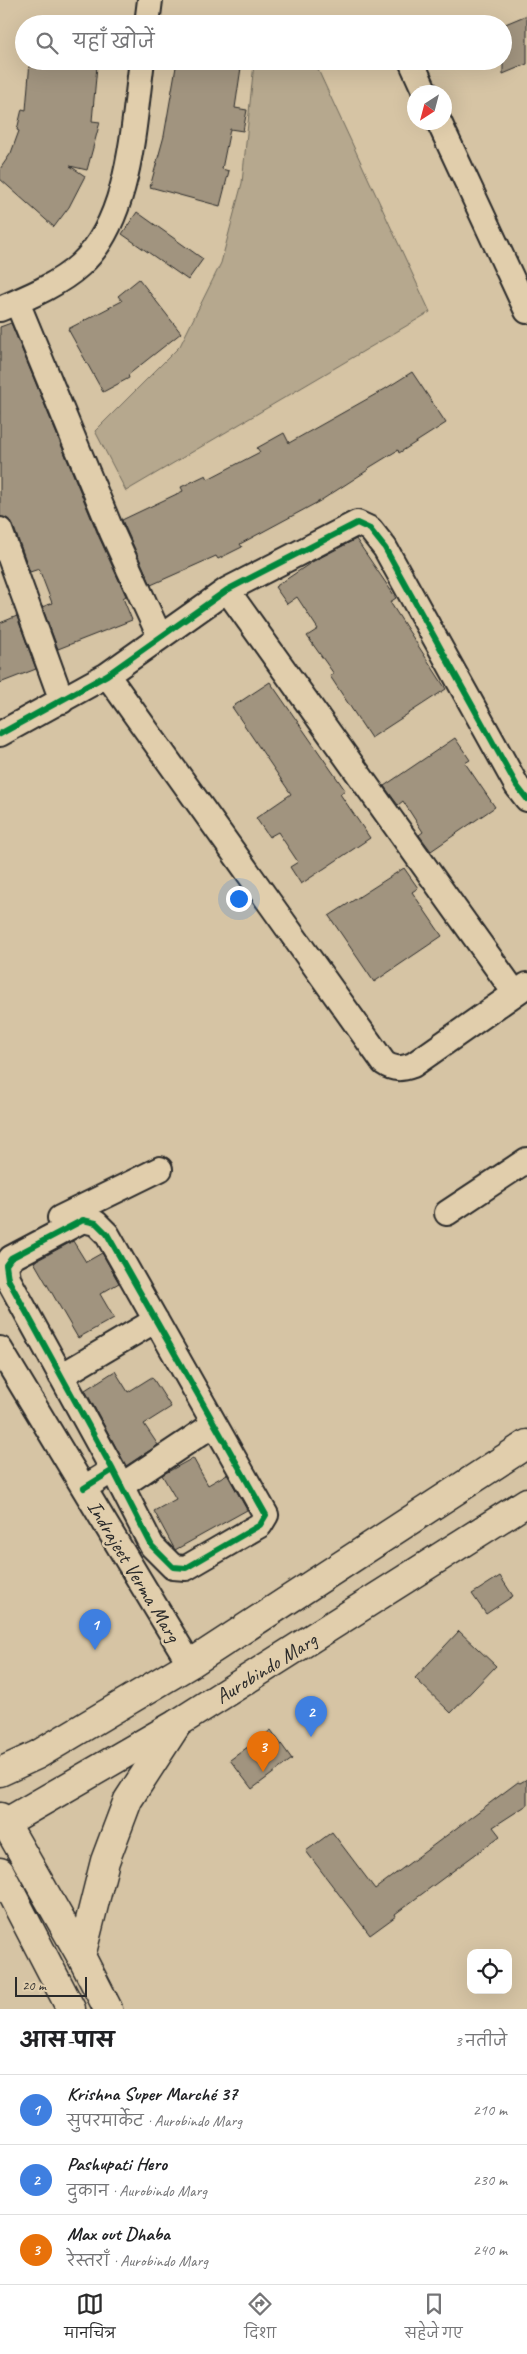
<!DOCTYPE html>
<html lang="hi">
<meta charset="utf-8">
<style>
:root{--surface:#fff;--page:#f6f6f6;--text:#202124;--muted:#757577;--line:#e0e0e0;--accent:#2b2b2b}
body{margin:0;font-family:Caveat,"Playpen Sans Deva",sans-serif;background:var(--page);color:var(--text)}
.controls{position:absolute;right:15px;bottom:15px;display:grid;overflow:hidden;border-radius:10px;box-shadow:0 5px 20px #0002}
.controls button{width:45px;height:45px;display:grid;place-items:center;padding:0;border:0;border-bottom:1px solid var(--line);background:var(--surface);color:var(--text);font:25px sans-serif}
.compass{position:absolute;left:407px;top:85px;width:45px;height:45px;border-radius:50%;background:var(--surface);box-shadow:0 5px 20px #0002;rotate:216deg}
.scale{position:absolute;left:15px;bottom:12px;width:72px;box-sizing:border-box;padding-left:5px;border:2px solid #2b2b2b;border-top:0;font-size:14px;line-height:18px;white-space:nowrap;color:#2b2b2b;-webkit-text-stroke:4px #e1ceac;paint-order:stroke}
.you{position:absolute;left:238px;top:898px;width:18px;height:18px;margin:-12px;border:4px solid #fff;border-radius:50%;background:#1a73e8;box-shadow:0 0 0 8px #1a73e833}
.badge{display:grid;place-items:center;width:32px;height:32px;border-radius:50%;background:var(--accent);color:#fff;font-size:16px;font-weight:700}
.pin{position:absolute;translate:-50% -41px;filter:drop-shadow(0 1px 2px #0008)}
.pin::after{content:'';position:absolute;top:26px;width:18px;height:15px;background:inherit;clip-path:polygon(0 0,100% 0,50% 100%)}
.list{margin:0;padding:0;list-style:none}
h2{display:flex;justify-content:space-between;align-items:center;height:65px;margin:0;padding:0 20px;font-size:21px}
h2 small{font-size:16px;font-weight:400;color:var(--muted)}
.list li{display:grid;grid-template-columns:32px 1fr auto;gap:15px;align-items:center;box-sizing:border-box;height:70px;padding:0 20px;border-top:1px solid var(--line)}
.list b{display:block;font-size:19px;white-space:nowrap}
.list p{margin:0;font-size:16px;white-space:nowrap;color:var(--muted)}
.list em{font-size:16px;font-style:normal;color:var(--muted)}
.icon{flex:none;width:28px;height:28px;fill:none;stroke:currentColor;stroke-width:2;stroke-linecap:round;stroke-linejoin:round}
.map{position:relative;flex:none;width:527px;height:2009px;overflow:hidden}
.search{position:absolute;background:var(--surface);box-shadow:0 5px 20px #0002;left:15px;right:15px;top:15px;height:55px;display:flex;align-items:center;gap:12px;box-sizing:border-box;padding:0 18px;border-radius:28px;color:var(--muted);font-size:19px}
.sheet{height:275px;background:var(--surface)}
nav{display:flex;justify-content:space-around;align-items:center;box-sizing:border-box;height:70px;border-top:1px solid var(--line);background:var(--surface);font-size:14px;color:var(--muted)}
nav a{display:grid;justify-items:center;gap:2px}
nav .on{color:var(--accent)}
.map>svg:first-child{display:block}
</style>
<div class="map">
<svg width="527" height="2009" viewBox="0 0 527 2009">
<rect width="100%" height="100%" fill="#d6c4a4"/>
<filter id="ink" filterUnits="userSpaceOnUse"><feTurbulence type="fractalNoise" baseFrequency=".02" numOctaves="2"/><feDisplacementMap in="SourceGraphic" scale="10" xChannelSelector="R" yChannelSelector="G"/><feConvolveMatrix kernelMatrix="1 2 1 2 8 2 1 2 1" color-interpolation-filters="sRGB"/></filter>
<g filter="url(#ink)">
<path fill="#b6a88e" stroke="#706a5c" d="M263,61h51l116,251 -304,179 -31,-60 85,-85 41,-83 21,-80 12,-120z"/>
<path fill="#a1947f" stroke="#2b2b2b" d="M527,15v49l-24,10v-49z
M30,61l67,5 -5,55 8,1 -13,48 -17,-4 15,10 -16,31 -15,20 -54,-48v-10l11,-16 8,-22 -2,-1 5,-21 4,1z
M177,61h65l-7,47 12,2 -4,21 -13,-2 -8,40 7,2 -9,35 -70,-19 14,-51z
M137,212l66,47 -15,21 -66,-46z
M139,279l42,54 -53,42 1,3 -26,14 -35,-63 54,-28 -4,-5z
M11,323l88,214 27,59 -3,2 9,22 -74,29 -16,-42 10,-4 -13,-34 -9,3 -17,-47 -5,-6 -8,-2v-190z
M412,372l34,51 -47,30 -1,-3 -31,19 1,1 -48,31 -80,43 2,3 -24,12 -2,-3 -65,29 -29,-65 61,-29 -2,-4 25,-12 2,4 52,-27 -3,-4 27,-15 5,10 96,-54z
M356,539l40,59 -6,4 56,87 -75,49 -41,-62 4,-2 -27,-38 11,-7 -21,-32 -10,7 -12,-17 37,-25z
M17,616l19,53 -36,14v-60z
M270,682l75,108 -5,4 30,44 -69,46 -11,-17 8,-5 -20,-30 -9,5 -13,-19 35,-24 -59,-87z
M455,738l15,22 -5,3 30,44 -64,44 -12,-16 4,-3 -20,-31 -5,4 -14,-19z
M404,868l14,20 -6,4 30,44 -68,46 -45,-66z
M73,1241l13,21 16,-9 17,30 -19,11 14,24 -36,20 -44,-76z
M115,1371l13,21 24,-15 19,30 -27,17 14,21 -32,21 -41,-76z
M193,1458l15,27 19,-11 20,36 -72,40 -21,-39 22,-12 -14,-24z
M500,1576l13,20 -27,18 -14,-20z
M459,1631l37,35 -45,47 -36,-35z
M271,1730l21,29 -40,30 -22,-29z
M527,1779v26l-34,22 7,9 -105,78 1,2 -26,19 -64,-84 26,-19 43,57 143,-107 2,1z"/>
<g fill="none" stroke-linecap="round" stroke-linejoin="round">
<defs>
<path id="minor" d="M147,24l3,-24
M411,61l14,31
M439,122l88,189
M17,302l95,230 48,105
M0,309c28,-12 58,-24 80,-44 51,-46 53,-140 62,-204
M0,530l62,171
M227,590l288,403
M107,675l277,388c10,7 18,6 29,2l114,-80
M0,734l107,-59 120,-85 130,-67 13,6 15,19 132,238 10,13
M447,1213l80,-53
M60,1218l100,-49
M0,1349l190,315
M61,1376l95,-56
M121,1486l93,-62
M84,1488l29,-18 39,76 21,21 13,1 74,-43 6,-10 -159,-281 -11,-11 -13,-3 -72,38 -5,7 2,14 105,191"/>
<path id="secondary" d="M0,1817l6,7 75,132 27,53
M0,1872l71,137
M81,1956l24,-95 23,-61 50,-77"/>
<path id="trunk" d="M0,1772l37,-17 153,-91 337,-220
M0,1826l178,-103 349,-221"/>
</defs>
<use href="#minor" stroke="#2b2b2b" stroke-width="28"/>
<use href="#secondary" stroke="#2b2b2b" stroke-width="31"/>
<use href="#trunk" stroke="#2b2b2b" stroke-width="31"/>
<use href="#minor" stroke="#e1ceac" stroke-width="24"/>
<use href="#secondary" stroke="#e1ceac" stroke-width="28"/>
<use href="#trunk" stroke="#e1ceac" stroke-width="28"/>
<defs>
<path id="cycleway" d="M0,734l107,-59 120,-85 130,-67 13,6 15,19 132,238 10,13
M84,1488l29,-18 39,76 21,21 13,1 74,-43 6,-10 -159,-281 -11,-11 -13,-3 -72,38 -5,7 2,14 105,191"/>
</defs>
<use href="#cycleway" stroke="#e1ceac" stroke-width="9"/>
<use href="#cycleway" stroke="#00873e" stroke-width="6"/>
</g>
</g>
<g text-anchor="middle" stroke-width="5" stroke-linejoin="round" paint-order="stroke">
<g font-size="21" fill="#2b2b2b" stroke="#e1ceac">
<text transform="translate(134 1571) rotate(59)" y="7">Indrajeet Verma Marg</text>
<text transform="translate(266 1668) rotate(-32)" y="7">Aurobindo Marg</text>
</g>
</g>
</svg>
<div class="controls">
<button><svg class="icon" aria-label="locate" viewBox="0 0 24 24"><circle cx="12" cy="12" r="6"/><path d="M12 2v4M12 18v4M2 12h4M18 12h4"/></svg></button>
</div>
<svg class="compass" viewBox="-18 -18 36 36"><path d="M0-13l5 13h-10z" fill="#e53935"/><path d="M0 13l5-13h-10z" fill="#757577"/></svg>
<div class="scale">20 m</div>
<div class="you"></div>
<div class="pin badge" style="left:95px;top:1650px;background:#3f7fe0">1</div>
<div class="pin badge" style="left:311px;top:1737px;background:#3f7fe0">2</div>
<div class="pin badge" style="left:263px;top:1772px;background:#e8710a">3</div>
<div class="search"><svg class="icon" aria-label="search" viewBox="0 0 24 24"><circle cx="10" cy="10" r="6"/><path d="M15 15l6 6"/></svg>यहाँ खोजें</div>
</div>
<section class="sheet">
<h2>आस-पास<small>3 नतीजे</small></h2>
<ul class="list">
<li><span class="badge" style="background:#3f7fe0">1</span><div><b>Krishna Super Marché 37</b><p>सुपरमार्केट · Aurobindo Marg</p></div><em>210 m</em></li>
<li><span class="badge" style="background:#3f7fe0">2</span><div><b>Pashupati Hero</b><p>दुकान · Aurobindo Marg</p></div><em>230 m</em></li>
<li><span class="badge" style="background:#e8710a">3</span><div><b>Max out Dhaba</b><p>रेस्तराँ · Aurobindo Marg</p></div><em>240 m</em></li>
</ul>
</section>
<nav>
<a class="on"><svg class="icon" aria-label="map" viewBox="0 0 24 24"><path d="M3 6l6-2 6 2 6-2v14l-6 2-6-2-6 2zM9 4v14M15 6v14"/></svg>मानचित्र</a>
<a><svg class="icon" aria-label="directions" viewBox="0 0 24 24"><path d="M12 3l9 9-9 9-9-9zM9 14v-3h6M13 9l2 2-2 2"/></svg>दिशा</a>
<a><svg class="icon" aria-label="saved" viewBox="0 0 24 24"><path d="M7 4h10v16l-5-4-5 4z"/></svg>सहेजे गए</a>
</nav>
